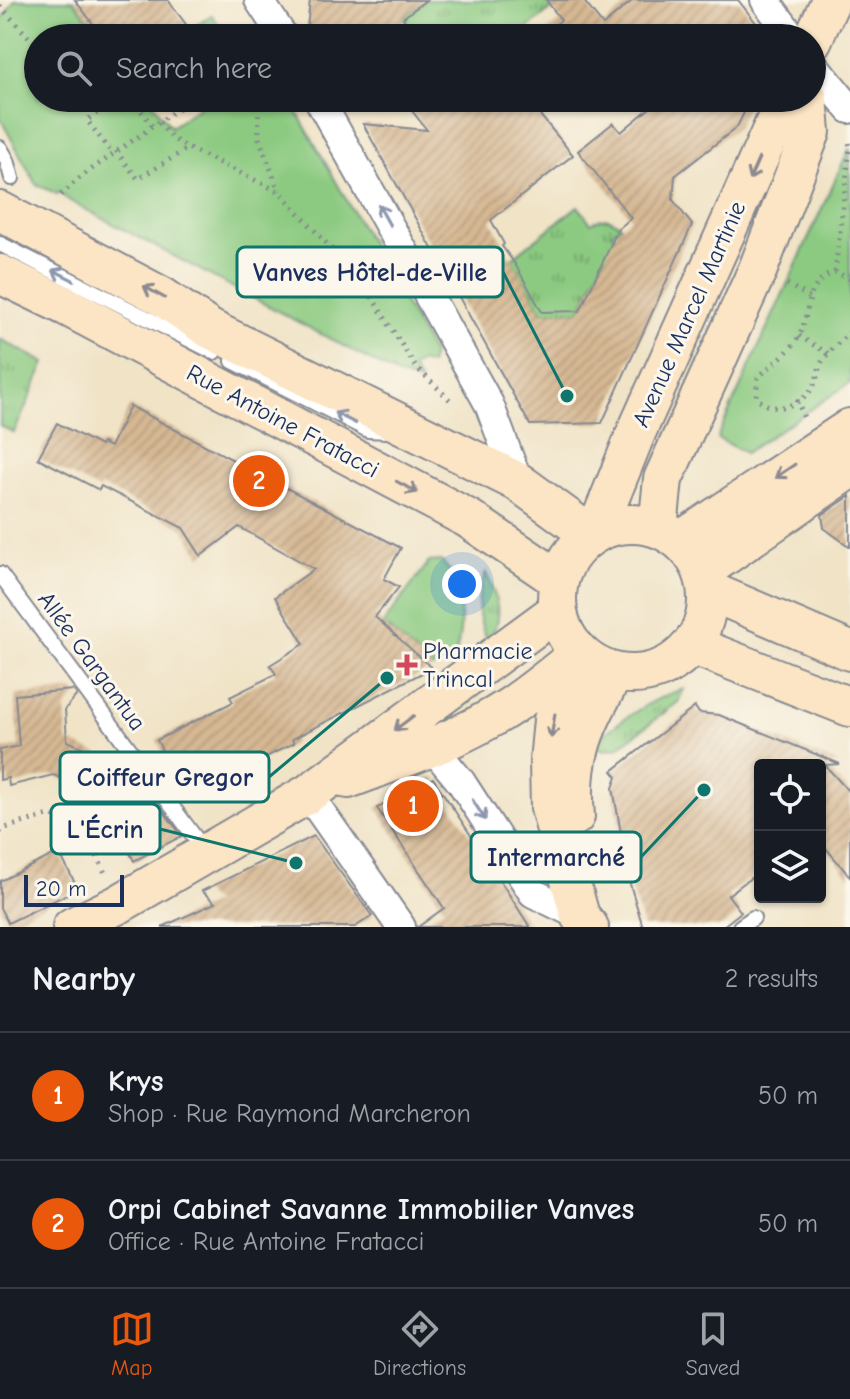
<!DOCTYPE html>
<meta charset="utf-8">
<style>
:root{--surface:#171b24;--page:#242831;--text:#f1f3f6;--muted:#9ea1a6;--line:#363941;--accent:#ea580c}
body{margin:0;font-family:"Comic Neue",sans-serif;background:var(--page);color:var(--text)}
.controls{position:absolute;right:24px;bottom:24px;display:grid;overflow:hidden;border-radius:8px;box-shadow:0 2px 6px #0004}
.controls button{width:72px;height:72px;display:grid;place-items:center;padding:0;border:0;border-bottom:2px solid var(--line);background:var(--surface);color:var(--text);font:40px sans-serif}
.scale{position:absolute;left:24px;bottom:20px;width:100px;box-sizing:border-box;padding-left:8px;border:4px solid #1b2f5e;border-top:0;font-size:22px;line-height:28px;white-space:nowrap;color:#1b2f5e;-webkit-text-stroke:6px #fbf7ec;paint-order:stroke}
.you{position:absolute;left:462px;top:584px;width:28px;height:28px;margin:-20px;border:6px solid #fff;border-radius:50%;background:#1a73e8;box-shadow:0 0 0 12px #1a73e833}
.badge{display:grid;place-items:center;width:52px;height:52px;border-radius:50%;background:var(--accent);color:#fff;font-size:26px;font-weight:700}
.pin{position:absolute;translate:-50% -50%;border:4px solid #fff;box-shadow:0 2px 8px #0006}
.list{margin:0;padding:0;list-style:none}
h2{display:flex;justify-content:space-between;align-items:center;height:104px;margin:0;padding:0 32px;font-size:34px}
h2 small{font-size:26px;font-weight:400;color:var(--muted)}
.list li{display:grid;grid-template-columns:52px 1fr auto;gap:24px;align-items:center;box-sizing:border-box;height:128px;padding:0 32px;border-top:2px solid var(--line)}
.list b{display:block;font-size:30px;white-space:nowrap}
.list p{margin:0;font-size:26px;white-space:nowrap;color:var(--muted)}
.list em{font-size:26px;font-style:normal;color:var(--muted)}
.icon{flex:none;width:44px;height:44px;fill:none;stroke:currentColor;stroke-width:2;stroke-linecap:round;stroke-linejoin:round}
.map{position:relative;flex:none;width:850px;height:927px;overflow:hidden}
.search{position:absolute;background:var(--surface);box-shadow:0 2px 6px #0004;left:24px;right:24px;top:24px;height:88px;display:flex;align-items:center;gap:20px;box-sizing:border-box;padding:0 28px;border-radius:44px;color:var(--muted);font-size:30px}
.sheet{height:360px;background:var(--surface)}
nav{display:flex;justify-content:space-around;align-items:center;box-sizing:border-box;height:112px;border-top:2px solid var(--line);background:var(--surface);font-size:22px;color:var(--muted)}
nav a{display:grid;justify-items:center;gap:4px}
nav .on{color:var(--accent)}
.map>svg:first-child{display:block}
</style>
<div class="map">
<svg width="850" height="927" viewBox="0 0 850 927">
<defs>
<pattern id="grass-tufts" width="24" height="20" patternUnits="userSpaceOnUse" patternTransform="scale(2)"><rect width="24" height="20" fill="#8cca81"/><path d="M3 7l-1-3M5 7V3M7 7l1-3M15 17l-1-3M17 17v-4M19 17l1-3" fill="none" stroke="#72a46d"/></pattern>
<pattern id="building-hatch" width="6" height="6" patternUnits="userSpaceOnUse" patternTransform="scale(2)"><rect width="6" height="6" fill="#d6b893"/><path d="M-1 1l2-2M0 6l6-6M5 7l2-2" fill="none" stroke="#b79e81"/></pattern>
</defs>
<rect width="100%" height="100%" fill="#fbf7ec"/>
<filter id="ink" filterUnits="userSpaceOnUse"><feTurbulence type="fractalNoise" baseFrequency=".0125" numOctaves="2"/><feDisplacementMap in="SourceGraphic" scale="16" xChannelSelector="R" yChannelSelector="G"/><feConvolveMatrix kernelMatrix="1 2 1 2 8 2 1 2 1" color-interpolation-filters="sRGB"/></filter>
<filter id="wash" filterUnits="userSpaceOnUse"><feTurbulence type="fractalNoise" baseFrequency=".006" numOctaves="4" result="noise"/><feDisplacementMap in="SourceGraphic" scale="32" xChannelSelector="R" yChannelSelector="G"/><feGaussianBlur stdDeviation="1.8" result="paint"/><feColorMatrix in="noise" values="0 0 0 0 0 0 0 0 0 0 0 0 0 0 0 0 0 1.4 0 .05"/><feComposite in="paint" operator="in"/></filter>
<g filter="url(#wash)">
<rect width="100%" height="100%" fill="#f0e3c6"/>
<path fill="url(#grass-tufts)" stroke="#547c70" stroke-width="2" d="M426,0h137l-48,38h-75l-12,-14 -19,14h-31z
M212,15l17,23h-22l-10,-13z
M578,206l13,17c14,-8 21,-5 32,5h-5l-6,5 5,7 -7,15 -5,2 -25,54 -38,1 -31,-53z
M0,339l45,24 -31,70 -14,-7z
M486,573c11,23 18,46 2,68 -12,-21 -12,-45 -2,-68z
M684,689l-6,13 -59,45 -13,3 -15,-4c22,-22 63,-49 93,-57z"/>
<path fill="#8cca81" stroke="#547c70" stroke-width="2" d="M15,0h58l26,33 -7,5h-54v60h111l22,29 40,-29h78l144,256 -3,11 -9,-3 -9,6 8,14 -20,-6 -332,-176 -9,-8 -2,2 -21,-10 -36,-66v-96z
M850,147v236l-105,70 -28,-15z
M441,561c24,21 22,65 15,93l-24,14 -49,-44 46,-62z"/>
<g id="blocks">
<path fill="url(#building-hatch)" d="M75,0h93l28,38h-92z
M310,0h116l-23,18 16,20h-105l-7,-10z
M546,0h37l20,25 30,-25h105l30,38h-229l22,-18z
M402,98h124l47,57 -82,65 13,24 -2,2 13,18 27,48 38,-1 38,-82 13,-11 -53,-67 35,-28 8,9 41,-34h89l-14,29 -62,49 -2,24 19,25 -90,198 -72,2 -167,-301 64,6z
M130,406l271,142 -17,31 15,8 -24,30 57,51 -140,71 2,4 -109,55 -28,-58 76,-38 -3,-5 46,-23 -6,-9 34,-21 -29,-47 39,-28 -75,-42 -38,29 -18,-28 -82,-42 -2,4 -61,-32 19,-35 43,23 2,-3 8,4z
M850,496v51l-26,-19 -2,-13z
M73,690l4,5 -12,14 2,32 44,18 -13,33 -45,-17 -44,11 -1,-8 -8,2v-30l19,-4 -4,-51z
M695,707l4,6 20,2 121,49 -15,1 25,28v84l-30,-36v-76h-60v106l-32,24 13,17 -19,15h-79l-13,-43 -17,-96 4,-11 -5,-6z
M433,778l39,59 58,90h-112l26,-19 -67,-100z
M157,803l25,33 -48,25 -19,-37z
M314,836l58,80 -17,11h-193l53,-24 -13,-12z
M59,852l19,37 -70,34 -8,-15v-27z"/>
</g>
</g>
<g filter="url(#ink)">
<use href="#blocks" fill-opacity="0" stroke="#868992" stroke-width="2"/>
<g fill="none" stroke-linecap="round" stroke-linejoin="round">
<defs>
<path id="lane" d="M0,148l7,12 5,18
M0,244l214,108
M233,361l135,69 20,1
M0,574l205,277
M740,927l13,-9"/>
<path id="street" d="M259,0l25,38
M765,0l28,38
M812,63l38,46
M318,98l171,306 29,78
M433,748l28,34 72,111 47,23
M308,794l93,133"/>
<path id="secondary" d="M812,41l19,-41
M0,211l161,85 49,33 308,153 73,53
M0,274l66,32 403,213 90,61
M557 599a75 75 0 1 1 150 0a75 75 0 1 1-150 0Z
M658,528l5,-49 95,-210 53,-137 -3,-34
M596,532l40,-99 150,-335
M680,541l170,-113
M703,571l147,-102
M707,590l143,61
M692,645l158,62
M579,656l-26,64 -4,42 1,46 30,108 9,11
M348,779c56,-21 113,-40 163,-73 24,-16 46,-35 69,-53
M575,816c-6,-61 11,-92 40,-144
M72,927l47,-23 189,-110 249,-183"/>
</defs>
<use href="#lane" stroke="#868992" stroke-width="18"/>
<use href="#street" stroke="#868992" stroke-width="32"/>
<use href="#secondary" stroke="#868992" stroke-width="42"/>
<path stroke="#868992" stroke-width="5" stroke-dasharray="2 6" stroke-linecap="butt" d="M0,6l38,41
M84,98l13,15 20,-15
M132,98l21,29
M258,98l1,40 20,53
M97,113l-10,7 26,35
M159,123l13,15 16,10 92,44 85,94 50,80 35,34
M116,151l22,28 50,-31
M61,195l21,-19 111,-78
M835,272l15,-125 -2,-9
M850,279l-15,-7c-32,13 -23,38 -36,64 -9,17 -28,28 -41,42l-2,18c15,21 47,10 58,-11 4,-8 4,-17 9,-25 7,-10 18,-19 27,-28
M787,284l22,13
M799,336l30,18
M797,400l7,18
M0,832l5,-4 44,-13 35,13 21,45"/>
<use href="#lane" stroke="#fff" stroke-width="14"/>
<use href="#street" stroke="#fff" stroke-width="28"/>
<use href="#secondary" stroke="#fce5c4" stroke-width="38"/>
</g>
<defs><path id="oneway-shaft" d="M-6 0H5M1.5-3L5.5 0L1.5 3" fill="none" stroke-width="1.6" stroke-linecap="round" stroke-linejoin="round" transform="scale(2)"/></defs>
<g stroke="#8c8a91">
<use href="#oneway-shaft" transform="translate(754 169) rotate(114)"/>
<use href="#oneway-shaft" transform="translate(154 292) rotate(-151)"/>
<use href="#oneway-shaft" transform="translate(785 471) rotate(146)"/>
<use href="#oneway-shaft" transform="translate(407 487) rotate(28)"/>
<use href="#oneway-shaft" transform="translate(404 723) rotate(143)"/>
<use href="#oneway-shaft" transform="translate(553 726) rotate(99)"/>
</g>
<g stroke="#8d97ae">
<use href="#oneway-shaft" transform="translate(384 215) rotate(-119)"/>
<use href="#oneway-shaft" transform="translate(63 275) rotate(-153)"/>
<use href="#oneway-shaft" transform="translate(345 418) rotate(-153)"/>
<use href="#oneway-shaft" transform="translate(479 810) rotate(57)"/>
</g>
</g>
<path fill="#d1495b" stroke="#fbf7ec" stroke-width="3" d="M403 653h8v8h8v8h-8v8h-8v-8h-8v-8h8z"/>
<g text-anchor="middle" stroke-width="6" stroke-linejoin="round" paint-order="stroke">
<g font-size="24" fill="#1b2f5e" stroke="#fbf7ec">
<text transform="translate(689 314) rotate(-66)" y="8">Avenue Marcel Martinie</text>
<text transform="translate(283 421) rotate(28)" y="8">Rue Antoine Fratacci</text>
<text transform="translate(92 661) rotate(54)" y="8">Allée Gargantua</text>
</g>
<g font-size="24" fill="#1b2f5e" stroke="#fbf7ec" text-anchor="start">
<text x="423" y="659">Pharmacie<tspan x="423" dy="28">Trincal</tspan></text>
</g>
</g>
<path fill="none" stroke="#0f766e" stroke-width="3" d="M567 396L503 272M387 678L269 777M296 863L160 829M704 790L641 857"/>
<g fill="#0f766e" stroke="#fbf7ec" stroke-width="3">
<circle cx="567" cy="396" r="8"/>
<circle cx="387" cy="678" r="8"/>
<circle cx="296" cy="863" r="8"/>
<circle cx="704" cy="790" r="8"/>
</g>
<g fill="#fbf7ec" stroke="#0f766e" stroke-width="3">
<rect x="237" y="247" width="266" height="50" rx="8"/>
<rect x="60" y="752" width="209" height="50" rx="8"/>
<rect x="51" y="804" width="109" height="50" rx="8"/>
<rect x="471" y="832" width="170" height="50" rx="8"/>
</g>
<g font-size="26" text-anchor="middle" font-weight="bold" fill="#1b2f5e">
<text x="370" y="281">Vanves Hôtel-de-Ville</text>
<text x="165" y="786">Coiffeur Gregor</text>
<text x="105" y="838">L'Écrin</text>
<text x="556" y="866">Intermarché</text>
</g>
</svg>
<div class="controls">
<button><svg class="icon" aria-label="locate" viewBox="0 0 24 24"><circle cx="12" cy="12" r="6"/><path d="M12 2v4M12 18v4M2 12h4M18 12h4"/></svg></button>
<button><svg class="icon" aria-label="layers" viewBox="0 0 24 24"><path d="M12 4l9 5-9 5-9-5zM3 14l9 5 9-5"/></svg></button>
</div>
<div class="scale">20 m</div>
<div class="you"></div>
<div class="pin badge" style="left:413px;top:806px">1</div>
<div class="pin badge" style="left:259px;top:481px">2</div>
<div class="search"><svg class="icon" aria-label="search" viewBox="0 0 24 24"><circle cx="10" cy="10" r="6"/><path d="M15 15l6 6"/></svg>Search here</div>
</div>
<section class="sheet">
<h2>Nearby<small>2 results</small></h2>
<ul class="list">
<li><span class="badge">1</span><div><b>Krys</b><p>Shop · Rue Raymond Marcheron</p></div><em>50 m</em></li>
<li><span class="badge">2</span><div><b>Orpi Cabinet Savanne Immobilier Vanves</b><p>Office · Rue Antoine Fratacci</p></div><em>50 m</em></li>
</ul>
</section>
<nav>
<a class="on"><svg class="icon" aria-label="map" viewBox="0 0 24 24"><path d="M3 6l6-2 6 2 6-2v14l-6 2-6-2-6 2zM9 4v14M15 6v14"/></svg>Map</a>
<a><svg class="icon" aria-label="directions" viewBox="0 0 24 24"><path d="M12 3l9 9-9 9-9-9zM9 14v-3h6M13 9l2 2-2 2"/></svg>Directions</a>
<a><svg class="icon" aria-label="saved" viewBox="0 0 24 24"><path d="M7 4h10v16l-5-4-5 4z"/></svg>Saved</a>
</nav>
